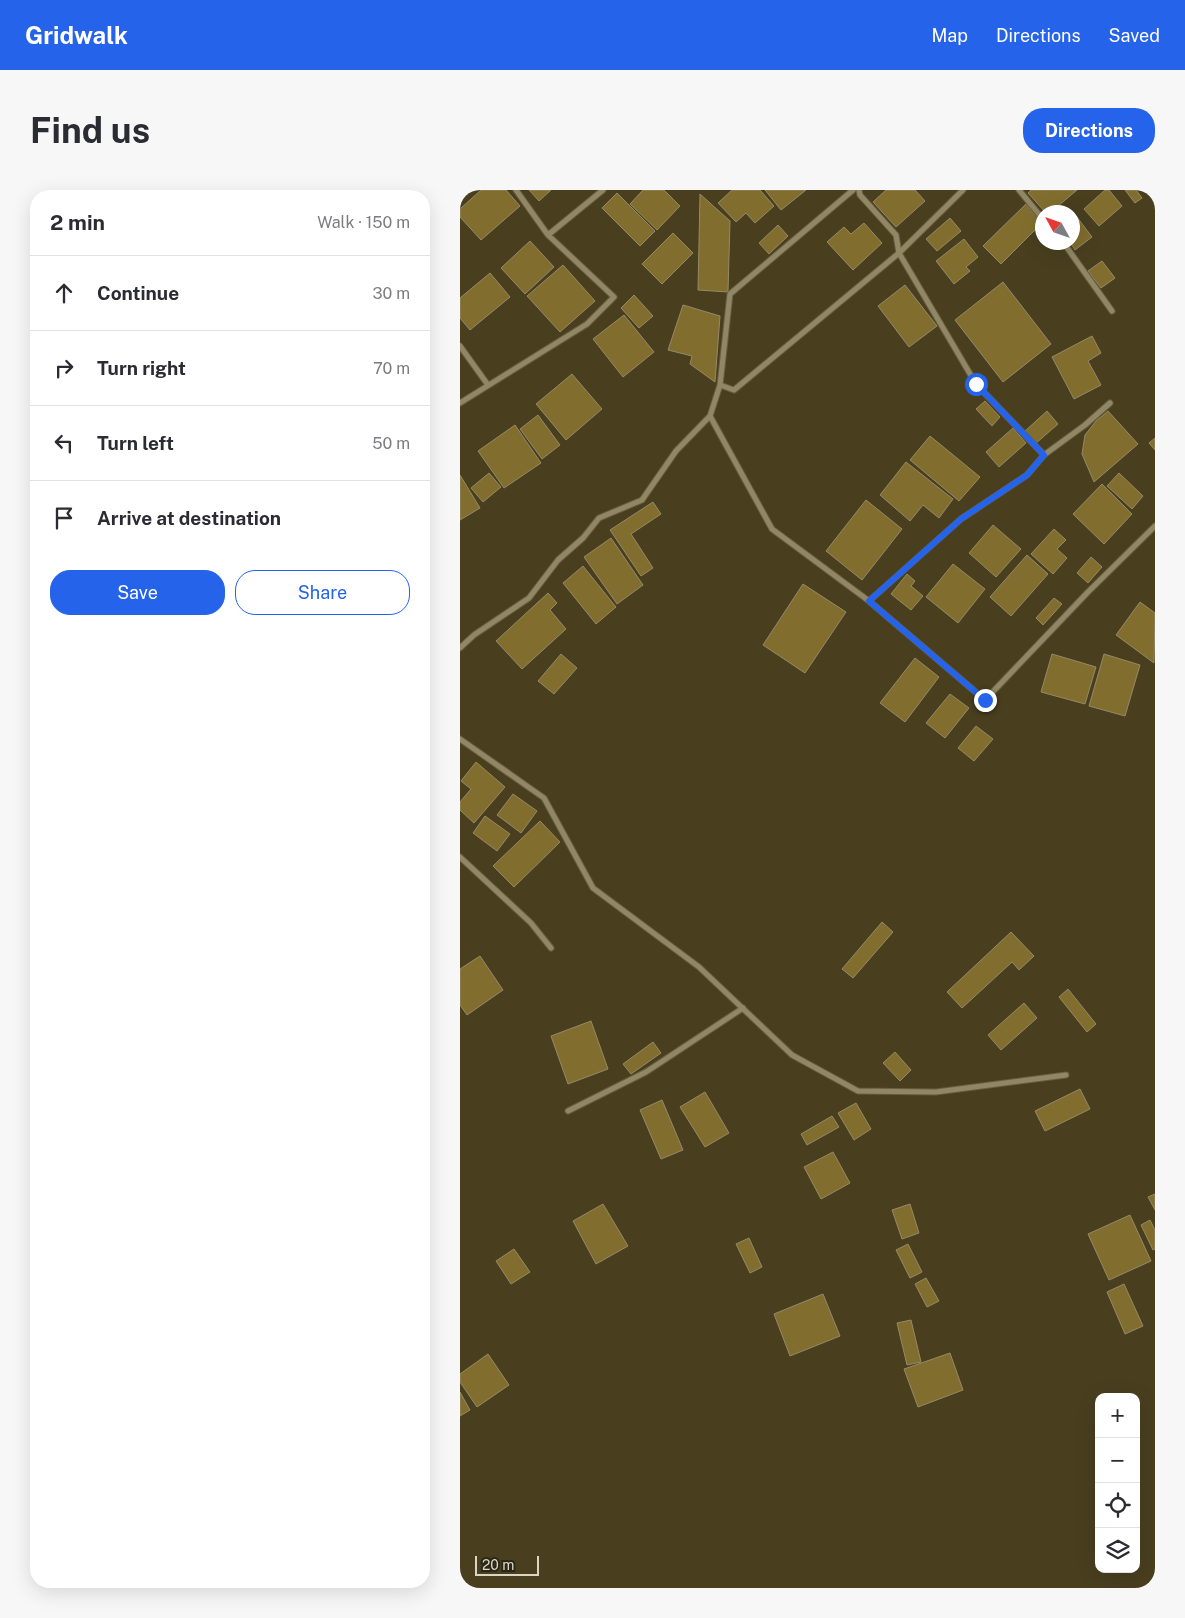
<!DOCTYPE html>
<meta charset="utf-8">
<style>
:root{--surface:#fff;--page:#f7f7f7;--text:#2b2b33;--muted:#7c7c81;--line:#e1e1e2;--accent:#2563eb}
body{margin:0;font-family:"Public Sans",sans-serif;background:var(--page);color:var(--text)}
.controls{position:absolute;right:15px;bottom:15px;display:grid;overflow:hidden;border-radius:10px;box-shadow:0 5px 20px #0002}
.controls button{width:45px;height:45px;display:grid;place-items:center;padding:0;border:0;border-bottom:1px solid var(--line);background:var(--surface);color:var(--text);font:25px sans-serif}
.compass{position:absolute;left:575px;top:15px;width:45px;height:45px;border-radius:50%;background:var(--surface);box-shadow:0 5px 20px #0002;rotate:310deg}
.scale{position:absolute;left:15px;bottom:12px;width:64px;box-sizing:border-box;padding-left:5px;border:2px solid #dbd5c3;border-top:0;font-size:14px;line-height:18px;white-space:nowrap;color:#dbd5c3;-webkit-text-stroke:4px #2b2718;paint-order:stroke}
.stop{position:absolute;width:15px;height:15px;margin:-11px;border:4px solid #2563eb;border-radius:50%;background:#fff}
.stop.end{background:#2563eb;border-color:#fff;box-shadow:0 1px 5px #0008}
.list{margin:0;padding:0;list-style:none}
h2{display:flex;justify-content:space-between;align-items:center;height:65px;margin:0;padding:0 20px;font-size:21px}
h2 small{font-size:16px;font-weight:400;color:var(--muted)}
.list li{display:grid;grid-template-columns:32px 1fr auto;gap:15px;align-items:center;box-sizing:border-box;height:75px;padding:0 20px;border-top:1px solid var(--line)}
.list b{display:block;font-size:19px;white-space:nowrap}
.list em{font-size:16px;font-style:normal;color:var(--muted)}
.actions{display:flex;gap:10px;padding:15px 20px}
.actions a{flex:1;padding:11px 0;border:1px solid var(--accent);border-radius:20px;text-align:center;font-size:18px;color:var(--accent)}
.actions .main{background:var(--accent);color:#fff}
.icon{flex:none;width:28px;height:28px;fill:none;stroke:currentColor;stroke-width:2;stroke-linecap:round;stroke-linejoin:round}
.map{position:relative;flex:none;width:695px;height:1398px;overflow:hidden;border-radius:20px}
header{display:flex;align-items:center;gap:30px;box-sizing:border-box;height:70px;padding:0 25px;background:var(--accent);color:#fff}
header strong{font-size:24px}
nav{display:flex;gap:28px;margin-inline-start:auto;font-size:18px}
.intro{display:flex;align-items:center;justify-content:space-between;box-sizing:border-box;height:120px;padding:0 30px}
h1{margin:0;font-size:35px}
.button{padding:12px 22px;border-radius:20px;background:var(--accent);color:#fff;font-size:18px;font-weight:700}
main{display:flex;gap:30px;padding:0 30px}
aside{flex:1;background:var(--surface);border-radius:20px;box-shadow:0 5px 20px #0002}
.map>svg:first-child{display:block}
</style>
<header>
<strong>Gridwalk</strong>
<nav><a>Map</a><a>Directions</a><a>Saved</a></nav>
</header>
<div class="intro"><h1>Find us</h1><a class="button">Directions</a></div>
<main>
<aside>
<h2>2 min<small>Walk · 150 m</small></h2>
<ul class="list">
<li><svg class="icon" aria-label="ahead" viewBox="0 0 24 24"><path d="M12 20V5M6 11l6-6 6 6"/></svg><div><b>Continue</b></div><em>30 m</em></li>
<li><svg class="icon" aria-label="right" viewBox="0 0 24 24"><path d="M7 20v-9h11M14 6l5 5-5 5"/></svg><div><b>Turn right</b></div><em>70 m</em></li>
<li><svg class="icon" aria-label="left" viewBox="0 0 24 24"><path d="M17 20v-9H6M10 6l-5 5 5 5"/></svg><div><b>Turn left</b></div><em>50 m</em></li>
<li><svg class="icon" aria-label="arrive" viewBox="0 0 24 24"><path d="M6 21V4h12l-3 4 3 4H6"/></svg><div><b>Arrive at destination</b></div></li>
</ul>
<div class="actions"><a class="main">Save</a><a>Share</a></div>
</aside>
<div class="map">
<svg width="695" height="1398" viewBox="0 0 695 1398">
<rect width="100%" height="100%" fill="#493f1f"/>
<path fill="#816e2f" stroke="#958a68" d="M21,0h25l14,16 -39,34 -21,-23v-8z
M69,0h22l-12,11z
M183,0h21l16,16 -23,24 -27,-26z
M272,0h28l14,16 -19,17 -9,-10 -10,9 -18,-19z
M305,0h41l-25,20z
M426,0h29l10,11 -29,26 -23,-25z
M571,0h46l-26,22h-6l-17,-19z
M645,0h4l13,16 -23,20 -15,-17z
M665,0h11l6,8 -7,5z
M157,3l38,38 -15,15 -38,-38z
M240,4l30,27 -2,71 -30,-2z
M566,14l16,19 -41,41 -18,-18z
M617,27l15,20 -17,13 -5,-8h2v-22z
M490,28l11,13 -24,20 -11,-12z
M404,33l18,20 -29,27 -26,-28 17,-15 7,7z
M318,35l10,11 -19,18 -10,-11z
M213,43l20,20 -31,31 -20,-20z
M504,49l14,18 -12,10 4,4 -16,13 -18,-23z
M70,51l24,26 -29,27 -24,-26z
M642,71l13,17 -14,10 -13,-17z
M103,75l32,36 -35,31 -33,-36z
M30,83l20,24 -40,33 -10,-12v-20z
M543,92l48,62 -48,38 -48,-62z
M445,95l32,41 -28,21 -31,-41z
M174,105l19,21 -14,12 -18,-20z
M223,115l37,11 -5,66 -25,-18 2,-8 -24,-6z
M164,125l30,37 -31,25 -30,-38z
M632,146l9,17 -13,8 13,24 -27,14 -22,-42z
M112,184l30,35 -36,31 -30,-36z
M525,211l15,16 -8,9 -16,-17z
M587,221l11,13 -23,20 -11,-12z
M648,221l30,33 -44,38 -12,-28 3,-19 11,-14z
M78,225l22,30 -18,14 -22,-30z
M55,235l26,38 -37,25 -26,-37z
M553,238l13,15 -27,24 -13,-15z
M470,246l50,41 -21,24 -49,-41z
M695,248v12l-6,-7z
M446,272l47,37 -14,19 -16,-13 -13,16 -30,-26z
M29,283l12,14 -18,15 -12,-14z
M659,283l24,23 -11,13 -25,-23z
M0,285l20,33 -20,12z
M642,294l30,30 -28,30 -31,-30z
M406,310l36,29 -40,51 -36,-29z
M193,312l8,12 -30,20 22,34 -12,8 -31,-46z
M533,335l28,24 -25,28 -27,-24z
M594,339l12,11 -9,9 10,9 -14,16 -22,-20z
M151,348l32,47 -26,19 -33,-47z
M567,365l21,19 -37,42 -21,-19z
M631,367l11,10 -14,16 -11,-10z
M493,374l32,25 -27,34 -32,-26z
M123,376l33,41 -20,17 -33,-41z
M447,384l8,7 -4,5 12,10 -12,14 -20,-16z
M343,394l43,28 -41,61 -42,-28z
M88,403l9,10 -7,7 16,19 -44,40 -26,-28z
M594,408l8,6 -19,21 -7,-7z
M680,412l15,11 -1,50 -38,-28z
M101,464l16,14 -23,26 -16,-13z
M592,464l44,13 -11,37 -44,-12z
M644,464l36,11 -15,51 -36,-10z
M455,468l24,19 -34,45 -25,-19z
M490,504l19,14 -24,30 -19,-15z
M516,536l17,13 -19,22 -16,-13z
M16,572l29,25 -31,36 -14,-13v-8l11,-13 -10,-8z
M53,604l24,17 -16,22 -24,-18z
M25,626l25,18 -13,17 -24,-18z
M80,631l20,21 -46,45 -21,-21z
M422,732l11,10 -40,46 -11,-9z
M551,742l23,24 -15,14 -7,-8 -50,46 -15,-16z
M20,766l23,34 -36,25 -7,-10v-36z
M608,799l28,35 -9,8 -28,-35z
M564,813l13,15 -36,32 -13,-15z
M131,831l17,48 -40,15 -17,-48z
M193,852l8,11 -30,21 -8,-10z
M435,862l16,18 -11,11 -17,-18z
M620,899l10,20 -45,22 -10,-20z
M245,902l24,41 -24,14 -25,-40z
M202,910l21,50 -22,9 -21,-49z
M396,913l15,26 -17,11 -16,-27z
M372,926l7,11 -32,18 -6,-11z
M373,962l17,31 -29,16 -17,-32z
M695,1004v16l-7,-13z
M143,1014l25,42 -32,18 -23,-43z
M450,1014l9,29 -17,6 -10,-29z
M670,1025l21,46 -42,19 -21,-46z
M690,1030l5,10v19l-2,1 -12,-25z
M289,1048l13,29 -12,6 -14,-29z
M448,1054l14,28 -12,6 -14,-28z
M54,1059l16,23 -19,12 -15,-23z
M466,1088l13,23 -12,6 -12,-23z
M664,1094l19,42 -18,8 -18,-42z
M363,1104l17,42 -50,20 -16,-42z
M451,1130l10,42 -14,3 -10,-42z
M490,1163l13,37 -45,17 -14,-38z
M28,1164l21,31 -32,22 -17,-25v-8z
M0,1202l10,18 -10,6z"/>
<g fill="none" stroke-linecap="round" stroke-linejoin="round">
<defs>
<path id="minor" d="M399,0l1,5 36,40 3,18 77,131 68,71
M559,0l23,28
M88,45l55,-45
M603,52l49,69
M0,156l28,39
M260,195l14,5 165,-137 64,-63
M0,213l127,-79 27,-27 -66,-62 -32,-45
M250,226l62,113 97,72 116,99 103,-108 67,-66
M409,411l92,-82 66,-44 17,-20 41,-30 25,-22
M0,458l14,-13 55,-37 29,-38 25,-22 16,-20 43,-18 34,-49 34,-35 10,-31 10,-91 123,-104
M0,549l84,59 49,90 106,79 93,88 66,36 78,1 130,-17
M0,667l71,66 20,25
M108,921l78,-39 97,-64"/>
</defs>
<use href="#minor" stroke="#665e41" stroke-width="7"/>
<use href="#minor" stroke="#928764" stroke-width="5"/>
</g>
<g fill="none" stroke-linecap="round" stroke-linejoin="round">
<path stroke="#2563eb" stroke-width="6" d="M516,194l68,71 -17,20 -66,44 -92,82 116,99"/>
</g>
</svg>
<div class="controls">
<button>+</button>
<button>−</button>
<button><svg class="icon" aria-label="locate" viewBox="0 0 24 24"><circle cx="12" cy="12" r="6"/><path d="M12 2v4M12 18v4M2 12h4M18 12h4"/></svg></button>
<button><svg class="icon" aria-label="layers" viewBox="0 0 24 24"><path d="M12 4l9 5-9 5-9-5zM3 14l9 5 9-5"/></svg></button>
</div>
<svg class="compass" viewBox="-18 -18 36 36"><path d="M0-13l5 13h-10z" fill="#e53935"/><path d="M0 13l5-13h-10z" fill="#7c7c81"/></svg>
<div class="scale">20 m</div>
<div class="stop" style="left:516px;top:194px"></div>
<div class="stop end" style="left:525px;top:510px"></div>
</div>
</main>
